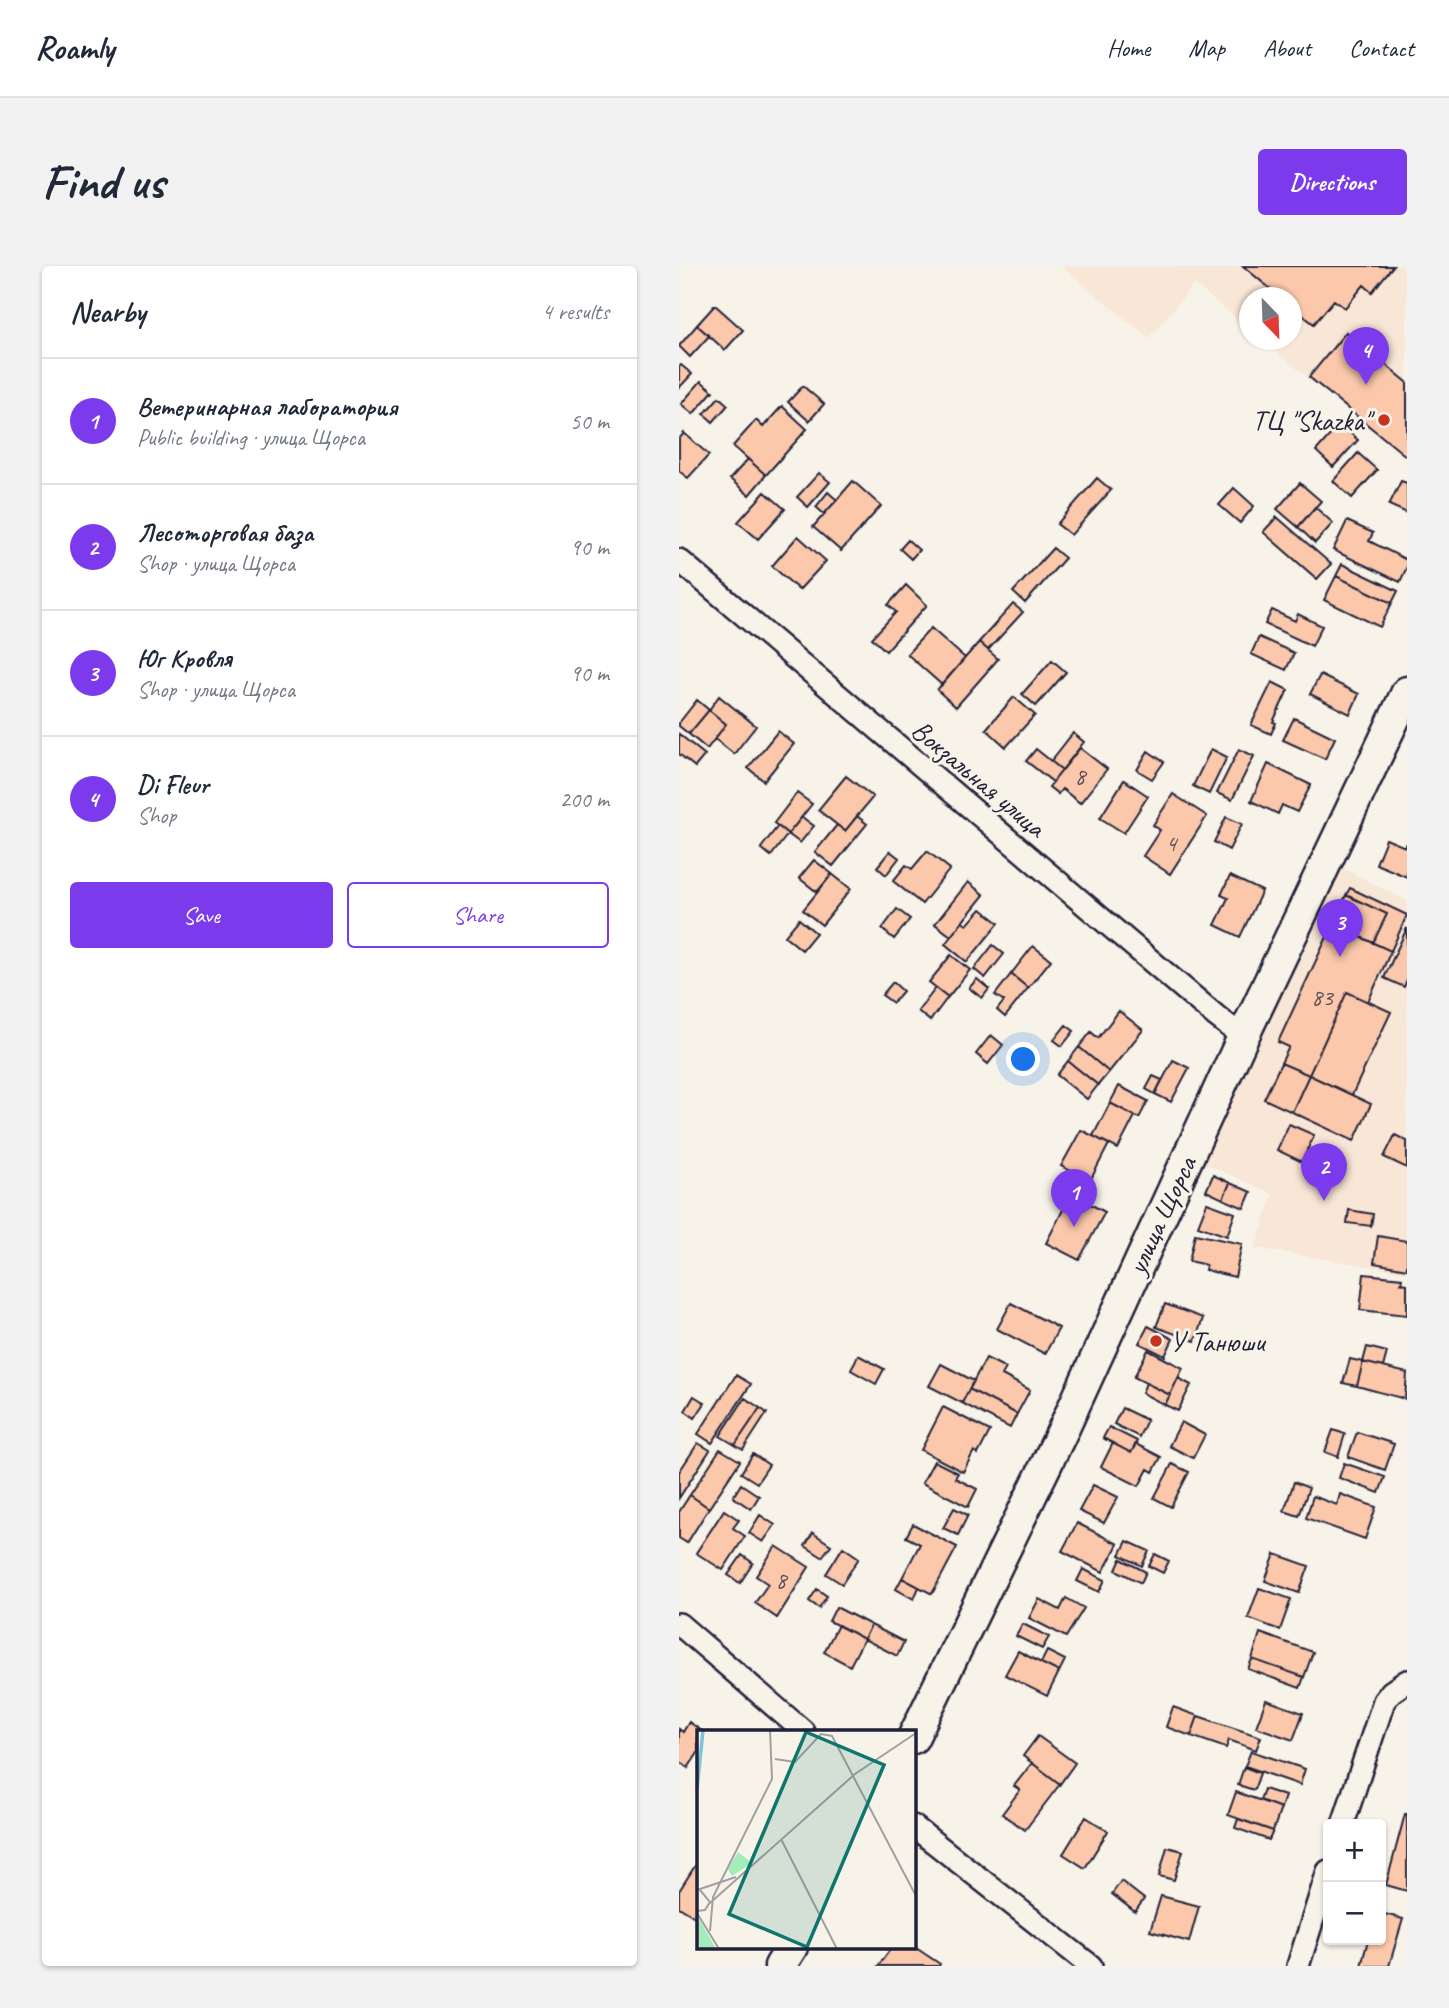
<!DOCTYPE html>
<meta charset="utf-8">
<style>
:root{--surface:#fff;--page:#f2f2f3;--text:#1f2937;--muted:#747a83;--line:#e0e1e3;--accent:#7c3aed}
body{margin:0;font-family:Caveat,sans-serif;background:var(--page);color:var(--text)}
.controls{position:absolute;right:21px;bottom:21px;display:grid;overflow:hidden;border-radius:7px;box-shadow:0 2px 5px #0004}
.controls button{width:63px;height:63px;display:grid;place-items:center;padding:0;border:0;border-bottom:2px solid var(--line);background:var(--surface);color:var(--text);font:35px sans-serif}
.compass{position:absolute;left:560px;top:21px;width:63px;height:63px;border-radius:50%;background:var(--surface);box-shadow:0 2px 5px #0004;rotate:157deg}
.you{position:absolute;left:345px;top:794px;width:24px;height:24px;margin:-18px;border:5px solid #fff;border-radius:50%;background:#1a73e8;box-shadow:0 0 0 10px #1a73e833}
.badge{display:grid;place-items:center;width:46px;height:46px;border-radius:50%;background:var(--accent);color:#fff;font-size:23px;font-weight:700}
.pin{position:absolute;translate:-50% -58px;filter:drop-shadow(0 2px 4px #0008)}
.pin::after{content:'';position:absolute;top:37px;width:24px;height:21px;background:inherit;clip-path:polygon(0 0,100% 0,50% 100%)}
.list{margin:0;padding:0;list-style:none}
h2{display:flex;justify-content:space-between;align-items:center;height:91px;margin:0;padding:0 28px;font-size:30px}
h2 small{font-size:23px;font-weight:400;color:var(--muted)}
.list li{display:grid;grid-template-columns:46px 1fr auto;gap:21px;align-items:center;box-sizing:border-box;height:126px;padding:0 28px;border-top:2px solid var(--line)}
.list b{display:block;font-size:26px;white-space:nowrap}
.list p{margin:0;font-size:23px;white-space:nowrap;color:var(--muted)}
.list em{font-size:23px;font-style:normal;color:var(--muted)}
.actions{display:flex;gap:14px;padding:21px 28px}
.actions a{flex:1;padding:16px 0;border:2px solid var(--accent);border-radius:7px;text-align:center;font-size:24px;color:var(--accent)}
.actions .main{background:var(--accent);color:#fff}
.map{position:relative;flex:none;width:728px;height:1700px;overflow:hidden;border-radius:7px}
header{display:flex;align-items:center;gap:42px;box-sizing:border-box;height:98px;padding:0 35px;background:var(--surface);border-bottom:2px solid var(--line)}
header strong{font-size:33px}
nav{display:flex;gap:38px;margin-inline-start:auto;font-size:24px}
.intro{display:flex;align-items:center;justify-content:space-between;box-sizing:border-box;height:168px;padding:0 42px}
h1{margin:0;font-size:49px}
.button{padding:18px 32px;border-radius:7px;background:var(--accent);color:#fff;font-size:24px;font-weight:700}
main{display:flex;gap:42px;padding:0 42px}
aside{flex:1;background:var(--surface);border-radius:7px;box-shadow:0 2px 5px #0004}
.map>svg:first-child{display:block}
</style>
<header>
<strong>Roamly</strong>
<nav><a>Home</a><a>Map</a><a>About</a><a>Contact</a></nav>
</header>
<div class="intro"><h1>Find us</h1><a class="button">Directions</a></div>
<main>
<aside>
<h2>Nearby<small>4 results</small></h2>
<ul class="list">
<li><span class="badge">1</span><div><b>Ветеринарная лаборатория</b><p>Public building · улица Щорса</p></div><em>50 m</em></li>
<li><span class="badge">2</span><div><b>Лесоторговая база</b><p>Shop · улица Щорса</p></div><em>90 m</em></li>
<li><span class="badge">3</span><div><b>Юг Кровля</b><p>Shop · улица Щорса</p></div><em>90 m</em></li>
<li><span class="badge">4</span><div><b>Di Fleur</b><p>Shop</p></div><em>200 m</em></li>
</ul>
<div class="actions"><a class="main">Save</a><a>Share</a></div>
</aside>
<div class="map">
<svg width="728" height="1700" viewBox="0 0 728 1700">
<rect width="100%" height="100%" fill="#f7f3e8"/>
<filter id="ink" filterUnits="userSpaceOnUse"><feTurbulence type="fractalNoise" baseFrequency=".0143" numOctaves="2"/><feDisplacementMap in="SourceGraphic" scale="14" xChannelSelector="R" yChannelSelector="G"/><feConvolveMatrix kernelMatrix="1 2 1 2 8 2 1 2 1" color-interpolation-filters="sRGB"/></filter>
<g filter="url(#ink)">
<path fill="#f8e6d6" d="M382,0h346v191l-145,-117h29v-42h-42v31l-55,-45 -45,54z
M659,600l69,35v371l-152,-24 18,-54 -73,-33z"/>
<path fill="#fbc8ab" stroke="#22223b" stroke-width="2" d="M564,0h150l-21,26 -8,-7 -19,23 -11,-8 -20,24 -23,-18v-8h-10z
M36,39l28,25 -18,20 -28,-25z
M18,59l12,11 -19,21 -11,-11z
M667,66l61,50v75l-98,-80z
M2,99l11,9 -13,14v-21z
M22,115l12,10 -20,23 -12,-10z
M124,120l21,18 -15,17 -21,-19z
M40,131l9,8 -15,17 -9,-8z
M103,140l25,23 -41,46 -33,-29 23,-26 7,7z
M661,158l18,16 -25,27 -17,-16z
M5,167l25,22 -21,23 -9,-7v-32z
M679,187l19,17 -25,28 -19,-17z
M69,193l18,16 -17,20 -19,-16z
M140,207l11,9 -22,25 -11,-10z
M418,212l14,12 -40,45 -14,-11z
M174,215l28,25 -40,45 -28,-24z
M722,215l6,2v30l-18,-8z
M621,217l21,18 -23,26 -21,-18z
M555,222l20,18 -14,17 -21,-18z
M86,226l20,17 -27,30 -20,-17z
M149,226l9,8 -13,14 -8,-7z
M636,241l18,16 -18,20 -17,-16z
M598,251l54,47 -14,15 -54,-47z
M668,255l26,12 -4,8 38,19v7l-7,15 -67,-32z
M119,270l28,25 -27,29 -27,-24z
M229,274l11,10 -8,9 -11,-10z
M374,282l12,10 -40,45 -12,-11z
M663,298l56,27 -6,12 -56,-27z
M657,310l56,27 -12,24 -56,-27z
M227,319l21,20 -41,46 -14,-13 24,-26 -8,-7z
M334,338l10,8 -35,38 -9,-8z
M593,344l23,11 3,-7 24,12 -10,20 -47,-22z
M252,362l34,30 -23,27 -35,-31z
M580,371l35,16 -8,17 -35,-16z
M300,376l19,17 -42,48 -19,-17z
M373,394l14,12 -30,34 -14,-12z
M641,409l39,19 -9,20 -40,-20z
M593,416l16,8 -15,32 3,1 -5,11 -20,-9z
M40,430l37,30 -22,28 -19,-15 11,-15 -17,-14z
M335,431l21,18 -29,32 -20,-18z
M18,434l12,10 -20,24 -10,-8v-3z
M30,444l17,14 -19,25 -18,-15z
M615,452l41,20 -10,21 -42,-19z
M99,465l16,13 -30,37 -16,-13z
M394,467l11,9 -22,28 -11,-9z
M0,468l26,21 -10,12 -16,-13z
M401,482l27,21 -27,34 -18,-14 -4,5 -9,-7z
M357,483l26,21 -9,12 -27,-21z
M532,483l16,8 -18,37 -16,-8z
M560,483l15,7 -22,44 -15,-7z
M469,485l16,11 -12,17 -15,-9z
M589,498l43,21 -14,27 -15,-7 -4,9 -27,-13z
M167,510l27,21 -28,34 -27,-21z
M445,514l24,16 -24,37 -24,-15z
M118,527l15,11 -24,30 -14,-11z
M494,528l34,22 -37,58 -27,-18 17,-26 -7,-5z
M178,550l10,8 -34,42 -18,-14 22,-27 8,6z
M123,551l12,9 -14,17 -12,-9z
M547,551l16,7 -13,26 -15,-8z
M99,560l10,8 -17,22 -10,-8z
M707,573l19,8 2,-4v34l-31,-13z
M211,585l9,7 -13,17 -9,-8z
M248,585l23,18 -28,35 -29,-23 13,-16 6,4z
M135,594l18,14 -15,18 -18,-14z
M153,608l19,15 -29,36 -19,-15z
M551,610l32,15 -22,46 -25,-12 13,-27 -7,-3z
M289,616l16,13 -33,41 -16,-12z
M671,622l57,27 -16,36 -18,-8 14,-29 -41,-19z
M667,629l41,19 -14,29 -40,-19z
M218,643l13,10 -16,20 -12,-10z
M302,643l18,14 -32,39 -22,-18 17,-22 5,3z
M120,653l17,14 -14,17 -17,-14z
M654,658l58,27 -23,51 -21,-10 -38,83 -28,-12 8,-16 -11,-5z
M728,662v52l-3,7 -20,-9z
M314,679l11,9 -19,24 -11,-9z
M354,680l18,14 -23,28 -17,-14z
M272,689l19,15 -22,27 -19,-15z
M332,708l17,14 -23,29 -8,-7 7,-9 -9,-6z
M298,713l12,10 -7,9 -13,-10z
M214,716l10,9 -10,12 -11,-8z
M257,722l12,9 -18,24 -12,-10z
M668,726l44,20 -39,83 -43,-20z
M440,745l24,19 -34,42 -30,-25 12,-15 7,6z
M387,759l8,6 -12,15 -8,-6z
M312,769l12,10 -15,19 -12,-10z
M400,781l30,25 -11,13 -30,-24z
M494,794l16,8 -18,34 -16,-8z
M389,795l30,24 -11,14 -30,-24z
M602,797l28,12 -17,37 -28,-13z
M630,809l62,29 -17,37 -62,-29z
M474,810l9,4 -7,14 -9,-5z
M440,820l29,15 -9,17 -29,-15z
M431,837l25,13 -17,33 -25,-13z
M610,858l25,11 -12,27 -25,-12z
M402,864l28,14 -19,37 -29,-15z
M716,869l12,6v27l-23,-11z
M534,909l17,8 -7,16 -17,-8z
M551,917l21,9 -7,16 -21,-9z
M392,928l34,18 -26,48 -33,-17z
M528,937l28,10 -8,23 -29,-10z
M670,944l24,4 -2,12 -24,-3z
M516,968l47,10 -7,33 -30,-7 1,-5 -17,-4z
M699,970l29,5v28l-33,-6z
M685,1008l38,4 -1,5 6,1v31l-47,-5z
M332,1037l48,25 -14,26 -48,-25z
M486,1038l38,14 -8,23 -39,-14z
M469,1060l25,13 -8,17 -26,-13z
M688,1081l20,5 -4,15 -20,-5z
M469,1084l35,18 -13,27 -36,-18z
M179,1089l26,14 -8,15 -25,-14z
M307,1092l20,10 -4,7 28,15 -13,24 -48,-25z
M671,1093l13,3 -6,24 -14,-3z
M684,1096l44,11 -2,26 -48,-13z
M262,1098l33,17 -12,22 -33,-17z
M57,1109l15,9 -39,59 -14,-9z
M499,1112l13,7 -13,26 -13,-6z
M467,1117l24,12 -5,10 -23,-12z
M290,1123l48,25 -7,14 -48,-25z
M15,1130l11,7 -10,15 -10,-7z
M66,1132l15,10 -25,37 -15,-9z
M264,1141l47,24 -12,23 -4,-3 -11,21 -42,-22z
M81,1142l7,5 -24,37 -8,-5z
M443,1142l25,12 -8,17 -25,-13z
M502,1156l24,13 -12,23 -24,-12z
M430,1161l28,14 -6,12 -28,-15z
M654,1164l12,4 -7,23 -13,-5z
M678,1166l37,12 -9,26 -37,-13z
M19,1177l12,7 -31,48v-26z
M434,1177l18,10 5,-9 25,13 -8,15 -5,-3 -9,17 -38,-19z
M41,1183l20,12 -31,47 -19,-13z
M74,1188l16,11 -12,18 -16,-10z
M255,1195l24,12 -3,5 22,11 -9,18 -46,-24z
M665,1197l41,14 -6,16 -40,-15z
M493,1198l17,8 -18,35 -17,-9z
M615,1216l15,6 -10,28 -15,-5z
M62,1218l18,12 -8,13 -18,-12z
M414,1219l25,12 -14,26 -25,-12z
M661,1228l36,13 -11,32 -59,-21 7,-22 24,9z
M11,1229l19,13 -22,35 -8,-5v-26z
M275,1242l14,7 -10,20 -15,-7z
M45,1244l15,10 -6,8 12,8 -22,34 -27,-17z
M81,1249l15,10 -12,17 -14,-9z
M398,1257l41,21 -15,28 -41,-21z
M234,1258l44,23 -25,47 -30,-16 18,-34 -14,-7z
M134,1267l18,12 -9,12 -17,-11z
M448,1275l22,10 -7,15 -22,-11z
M97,1280l33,21 -32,51 -22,-15 13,-19 -12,-8z
M164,1281l16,11 -17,26 -16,-10z
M476,1288l14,7 -6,12 -14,-7z
M596,1288l34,12 -10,27 -34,-12z
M63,1289l11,8 -13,20 -12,-8z
M442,1293l25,13 -5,11 -25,-13z
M404,1303l22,11 -6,12 -22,-11z
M223,1312l17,9 -5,12 -18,-10z
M580,1322l32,11 -11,31 -32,-12z
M138,1323l10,7 -8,12 -10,-7z
M387,1332l18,10 -18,29 -37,-19 10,-19 21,11z
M157,1341l35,18 -7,14 -35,-18z
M344,1358l26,13 -7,12 -26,-13z
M159,1359l26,14 -14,27 -26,-14z
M192,1359l33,17 -7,14 -33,-17z
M581,1367l53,19 -9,25 -52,-18z
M339,1385l41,21 -12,24 -42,-21z
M368,1385l18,9 -6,12 -18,-9z
M573,1393l52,18 -4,11 -52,-19z
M587,1434l37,13 -10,27 -37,-13z
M494,1441l25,9 -7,20 -25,-9z
M519,1450l63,21 -5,13 -27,-10 -3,8 -35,-12z
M10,1456l13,9h-4v22l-10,15 -9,-7v-32l4,3z
M359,1470l37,27 -15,21 -37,-28z
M572,1485l54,18 -5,16 -55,-19z
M353,1497l28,21 -35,46 -23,-16 18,-24 -6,-4z
M565,1501l16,6 -6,17 -16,-5z
M585,1523l21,7 -4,12 -21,-8z
M557,1526l45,16 -8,23 -45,-16z
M726,1548h2v77l-21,-6z
M407,1551l22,14 -23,37 -22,-14z
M559,1553l35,12 -4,9 -34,-12z
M488,1581l16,4 -9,29 -15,-4z
M16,1600l3,1v52l-19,-12v-16z
M442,1615l23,18 -9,13 -23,-18z
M482,1630l38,10 -10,36 -39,-11z
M702,1647l22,6 -14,47h-28l7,-26h13z
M234,1680l27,18 -1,2h-61l14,-19z"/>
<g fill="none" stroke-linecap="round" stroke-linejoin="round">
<defs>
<path id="street" d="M0,294l537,456 27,21
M0,1358l124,107
M664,1558l41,-123 7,-9 16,-11
M234,1560l178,140
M619,1700l30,-95"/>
<path id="secondary" d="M234,1472l151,-310 179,-391 164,-345
M101,1700l12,-19"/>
</defs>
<use href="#street" stroke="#22223b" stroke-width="26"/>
<use href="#secondary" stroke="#22223b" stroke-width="35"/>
<use href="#street" stroke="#f7f3e8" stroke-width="21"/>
<use href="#secondary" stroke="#f7f3e8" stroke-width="30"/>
</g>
</g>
<g fill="#c8321e" stroke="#f7f3e8" stroke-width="2.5">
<circle cx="705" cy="154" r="7"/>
<circle cx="477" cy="1075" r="7"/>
</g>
<g text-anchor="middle" stroke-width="6" stroke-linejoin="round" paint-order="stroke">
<g font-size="24" fill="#584c57">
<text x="401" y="518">8</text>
<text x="492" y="585">4</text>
<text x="643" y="739">83</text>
<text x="102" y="1322">8</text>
</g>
<g font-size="28" fill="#22223b" stroke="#f7f3e8" text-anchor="end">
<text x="691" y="164">ТЦ "Skazka"</text>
<text x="491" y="1085" text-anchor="start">У Танюши</text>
</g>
<g font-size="28" fill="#22223b" stroke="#f7f3e8">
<text transform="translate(300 512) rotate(40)" y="10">Вокзальная улица</text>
<text transform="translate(482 949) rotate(-65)" y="10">улица Щорса</text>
</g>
</g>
<g transform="translate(18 1464)">
<rect width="219" height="219" fill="#f7f3e8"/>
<path d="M41,122l14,11 -20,13 -4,-7zM0,185l19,34h-15l-4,-6z" fill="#a3edbb"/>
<path fill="none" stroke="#7cc5dc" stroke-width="3.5" d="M0,60l6,-60"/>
<path fill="none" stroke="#a29fa3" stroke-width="2" d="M78,29l20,3 26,-28 11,2 84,160M84,109l56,110M0,160l39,-13M13,173l145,-129 61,-41M0,181l8,-1 5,-8 -10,-12M0,183l22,36M13,201l3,-34 59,-118 -2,-49"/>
<path fill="#0f766e" fill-opacity="0.15" stroke="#0f766e" stroke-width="3.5" d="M109,2l78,33 -77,182 -78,-33z"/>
<rect width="219" height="219" fill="none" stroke="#22223b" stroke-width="3.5"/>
</g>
</svg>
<div class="controls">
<button>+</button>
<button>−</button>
</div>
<svg class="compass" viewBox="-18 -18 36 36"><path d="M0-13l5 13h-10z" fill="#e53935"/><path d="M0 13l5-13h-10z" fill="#747a83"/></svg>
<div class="you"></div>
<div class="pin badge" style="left:395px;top:961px">1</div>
<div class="pin badge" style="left:645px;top:935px">2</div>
<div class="pin badge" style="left:661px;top:691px">3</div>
<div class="pin badge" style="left:687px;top:119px">4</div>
</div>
</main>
